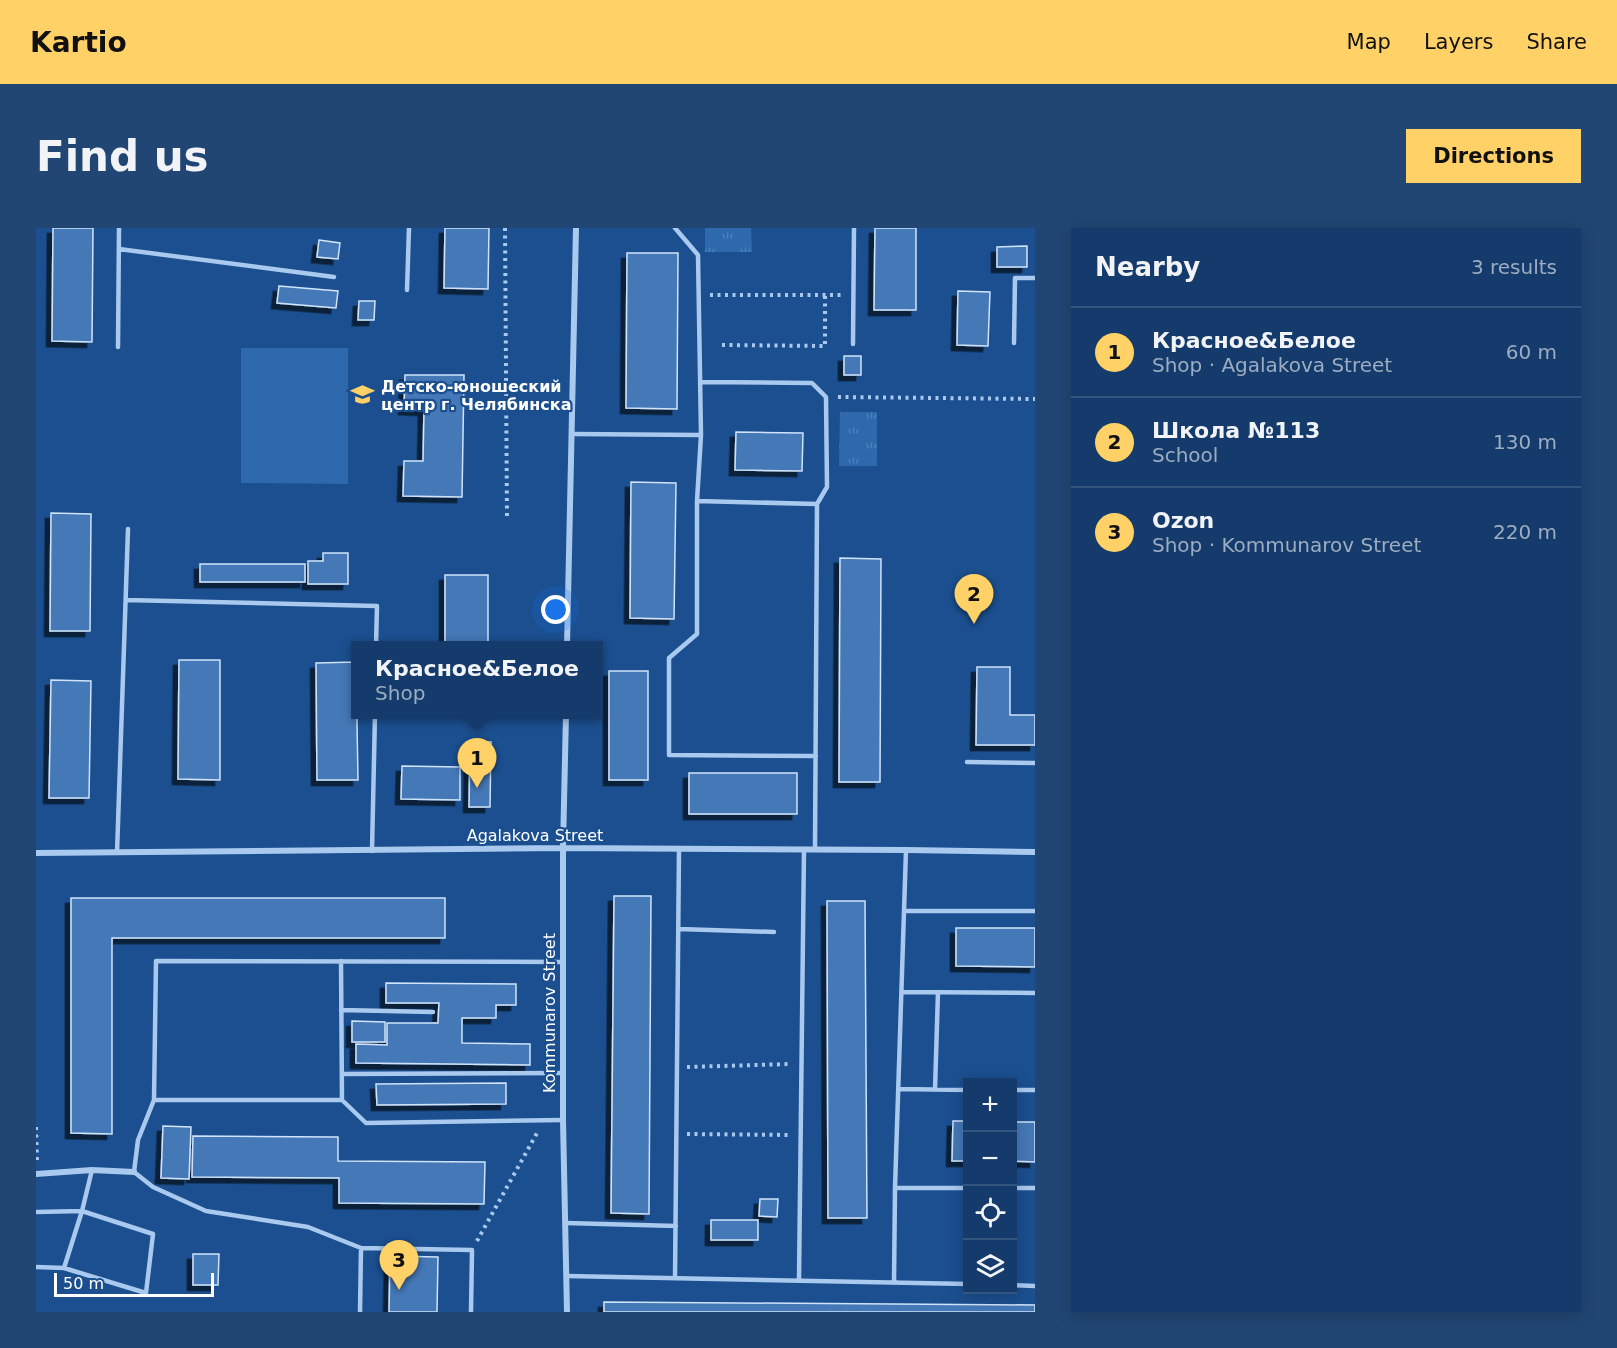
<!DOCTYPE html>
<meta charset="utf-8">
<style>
:root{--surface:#143b6b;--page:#214673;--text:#f1f3f6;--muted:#9dadc1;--line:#33557e;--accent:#ffd166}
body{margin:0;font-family:"DejaVu Sans",sans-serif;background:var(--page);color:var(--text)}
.controls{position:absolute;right:18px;bottom:18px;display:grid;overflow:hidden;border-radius:0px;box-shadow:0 3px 15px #0003}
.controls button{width:54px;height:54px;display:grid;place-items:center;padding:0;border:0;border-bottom:2px solid var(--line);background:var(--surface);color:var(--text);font:30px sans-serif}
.scale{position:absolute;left:18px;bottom:15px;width:160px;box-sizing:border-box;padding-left:6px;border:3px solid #fff;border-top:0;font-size:16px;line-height:21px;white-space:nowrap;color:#fff;-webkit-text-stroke:4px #1b4f8f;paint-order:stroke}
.you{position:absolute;left:520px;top:382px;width:21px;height:21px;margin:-15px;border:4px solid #fff;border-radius:50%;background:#1a73e8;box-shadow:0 0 0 9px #1a73e833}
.badge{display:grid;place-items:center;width:39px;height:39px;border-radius:50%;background:var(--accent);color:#111;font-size:20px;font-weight:700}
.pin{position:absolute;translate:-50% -50px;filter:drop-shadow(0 2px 3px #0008)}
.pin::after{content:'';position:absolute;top:32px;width:21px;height:18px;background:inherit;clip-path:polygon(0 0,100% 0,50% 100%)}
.popup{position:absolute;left:315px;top:413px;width:252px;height:78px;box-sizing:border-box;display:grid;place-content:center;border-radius:0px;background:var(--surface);filter:drop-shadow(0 2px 4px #0005);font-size:20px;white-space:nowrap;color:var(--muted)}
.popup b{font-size:22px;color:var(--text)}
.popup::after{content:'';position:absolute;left:50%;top:100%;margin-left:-12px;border:12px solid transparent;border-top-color:var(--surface)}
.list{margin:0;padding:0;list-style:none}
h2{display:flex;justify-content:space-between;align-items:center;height:78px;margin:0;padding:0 24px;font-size:26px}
h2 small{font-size:20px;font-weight:400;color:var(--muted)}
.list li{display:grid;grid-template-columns:39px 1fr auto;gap:18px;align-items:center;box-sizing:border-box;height:90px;padding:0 24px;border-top:2px solid var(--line)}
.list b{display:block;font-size:22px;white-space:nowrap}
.list p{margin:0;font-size:20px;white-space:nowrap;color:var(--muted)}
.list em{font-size:20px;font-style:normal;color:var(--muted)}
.icon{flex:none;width:33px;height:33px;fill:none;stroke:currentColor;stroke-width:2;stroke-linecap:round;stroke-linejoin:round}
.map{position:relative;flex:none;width:999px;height:1084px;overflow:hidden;border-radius:0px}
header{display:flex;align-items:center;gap:36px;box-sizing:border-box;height:84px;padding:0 30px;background:var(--accent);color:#111}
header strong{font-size:28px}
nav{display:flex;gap:33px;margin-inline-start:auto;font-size:21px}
.intro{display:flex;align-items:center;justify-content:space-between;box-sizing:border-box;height:144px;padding:0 36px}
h1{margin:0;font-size:42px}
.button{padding:15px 27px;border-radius:0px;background:var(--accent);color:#111;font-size:21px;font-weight:700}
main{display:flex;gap:36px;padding:0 36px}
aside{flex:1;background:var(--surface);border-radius:0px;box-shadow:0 3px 15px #0003}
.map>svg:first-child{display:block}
</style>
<header>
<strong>Kartio</strong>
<nav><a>Map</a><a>Layers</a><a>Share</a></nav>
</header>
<div class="intro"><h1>Find us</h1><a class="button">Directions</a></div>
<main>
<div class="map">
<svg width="999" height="1084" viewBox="0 0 999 1084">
<defs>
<pattern id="grass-tufts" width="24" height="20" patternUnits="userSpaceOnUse" patternTransform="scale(1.5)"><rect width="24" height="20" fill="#2e69ad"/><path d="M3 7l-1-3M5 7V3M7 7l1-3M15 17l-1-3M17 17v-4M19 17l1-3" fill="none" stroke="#4d80b9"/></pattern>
<filter id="shadow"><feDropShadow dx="-5.5" dy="5.5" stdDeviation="0" flood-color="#0009"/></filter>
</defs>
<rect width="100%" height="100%" fill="#1b4f8f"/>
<path fill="url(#grass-tufts)" d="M669,0h46l1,24h-47z
M804,184h37v54h-38z"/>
<path fill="#2e69ad" d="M205,120h107v136l-107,-1z"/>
<path fill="#4478b7" stroke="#cfe3fa" stroke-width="1.5" filter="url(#shadow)" d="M17,0h40l-1,114 -40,-1z
M409,0h44l-1,61 -44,-1z
M839,0h41v82h-42z
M283,12l21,3 -2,16 -21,-2z
M991,18v21h-30v-20z
M591,25h51l-1,156 -51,-1z
M243,58l59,5 -2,17 -59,-5z
M922,63l32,1 -2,54 -31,-1z
M323,73h16l-1,19h-16z
M808,128h17v19h-17z
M369,147h59l-2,122 -59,-1 1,-35h19l1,-51 -20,-1z
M700,204l67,1 -1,38 -67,-1z
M595,254l45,1 -2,136 -44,-1z
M15,285l40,1 -1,117h-40z
M287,325h25v31h-40v-23h15z
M804,330l41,1 -1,223h-41z
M164,336h105v18h-105z
M409,347h43v71h-43z
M143,432h41v120l-42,-1z
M320,434l2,118h-41l-1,-117z
M941,439h33v48h25v30h-59z
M573,443h39v109h-39z
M15,452l40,1 -2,117h-40z
M434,514h21l-1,65h-21z
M366,538l58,1v33l-59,-1z
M653,545h108v41h-108z
M578,668h37l-2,318 -38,-1z
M35,670h374v40h-333v196l-41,-1z
M791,673h38l2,317h-39z
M920,700h79v39l-79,-1z
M350,755l130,1v21h-20v13h-34v25l68,1v21l-174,-2v-19l31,1v-22h51l1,-20h-53z
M316,793l33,1v20h-33z
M470,855v21l-129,1 -1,-21z
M917,893h15v40h-16z
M976,894h23v40l-23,-1z
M127,898l28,1 -2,52 -28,-1z
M157,908l145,1v24l147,1 -1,42 -145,-1v-25l-147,-1z
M724,971h18l-1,18 -18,-1z
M675,992h47v20h-47z
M157,1026h26l-1,31h-25z
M354,1028l48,1 -1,55h-48z
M568,1074l431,3v7h-431z"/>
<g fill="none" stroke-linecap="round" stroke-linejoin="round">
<path stroke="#a9c9ee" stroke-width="4" stroke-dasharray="3 4.5" stroke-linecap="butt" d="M469,0l2,290
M674,67h131
M686,117l103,1v-51
M802,169l197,2
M651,839l104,-3
M0,899l1,35
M651,906l103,1
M441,1013l60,-108"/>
<path stroke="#a9c9ee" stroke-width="4.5" d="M639,0l23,27 3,180 -4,66v133l-28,24v97l147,1
M83,21l215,28
M371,62l2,-62
M978,115l1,-65h20
M817,116l1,-116
M82,119l1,-119
M664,154l112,1 14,14 1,90 -10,17 -2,345
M536,206l129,1
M661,273l120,3
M90,372l251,6 -1,40
M931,534l68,1
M336,623l3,-137
M81,625l11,-324
M868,683h131
M643,701l95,3
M305,733l1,139
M527,734l-407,-1 -2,139h188l24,23 197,-3
M866,764l133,1
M305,782l92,2
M306,846l221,-1
M863,861l69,1
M899,862l3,-98
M976,862h23
M118,872l-16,40 -4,32 19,15 53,24 102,16 53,21 111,2 -1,62
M859,960h73
M976,960h23
M0,984l46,-1 71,23 -7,59 -82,-25 -28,-1
M530,995l110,3
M28,1040l18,-57 10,-41
M531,1048l401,8
M639,1050l4,-429
M763,1052l5,-431
M858,1055l1,-95 11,-338
M976,1057l23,1
M324,1084l1,-64"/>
<path stroke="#a9c9ee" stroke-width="6" d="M531,418l9,-418
M530,486l-3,134v272l4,192
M0,625l527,-5 343,2 129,2
M0,946l56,-4 42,2"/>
</g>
<defs>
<symbol id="school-bare" viewBox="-9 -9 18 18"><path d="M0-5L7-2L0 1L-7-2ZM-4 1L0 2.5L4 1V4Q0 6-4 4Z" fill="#ffd166" stroke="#1b4f8f" stroke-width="2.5" paint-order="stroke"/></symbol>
</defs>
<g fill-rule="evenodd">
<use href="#school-bare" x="310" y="150" width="33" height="33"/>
</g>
<g text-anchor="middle" stroke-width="4.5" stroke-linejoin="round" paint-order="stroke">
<g font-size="16" font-weight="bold" fill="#fff" stroke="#1b4f8f" text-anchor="start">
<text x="345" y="164">Детско-юношеский<tspan x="345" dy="18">центр г. Челябинска</tspan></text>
</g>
<g font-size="16" fill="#fff" stroke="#1b4f8f">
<text x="499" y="613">Agalakova Street</text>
<text transform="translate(513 785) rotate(-90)" y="6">Kommunarov Street</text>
</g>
</g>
</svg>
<div class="controls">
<button>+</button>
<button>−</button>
<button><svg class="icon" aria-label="locate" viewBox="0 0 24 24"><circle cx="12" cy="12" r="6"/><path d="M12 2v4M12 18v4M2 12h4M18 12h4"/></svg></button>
<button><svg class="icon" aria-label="layers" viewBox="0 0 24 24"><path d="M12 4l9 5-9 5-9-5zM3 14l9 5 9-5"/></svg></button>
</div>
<div class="scale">50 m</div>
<div class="you"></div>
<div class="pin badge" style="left:441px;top:560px">1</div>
<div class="popup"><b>Красное&amp;Белое</b>Shop</div>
<div class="pin badge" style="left:938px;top:396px">2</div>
<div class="pin badge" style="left:363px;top:1062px">3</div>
</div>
<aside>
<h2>Nearby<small>3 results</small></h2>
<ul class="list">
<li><span class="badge">1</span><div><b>Красное&amp;Белое</b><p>Shop · Agalakova Street</p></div><em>60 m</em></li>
<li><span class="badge">2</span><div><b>Школа №113</b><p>School</p></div><em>130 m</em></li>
<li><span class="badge">3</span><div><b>Ozon</b><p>Shop · Kommunarov Street</p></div><em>220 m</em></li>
</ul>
</aside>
</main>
